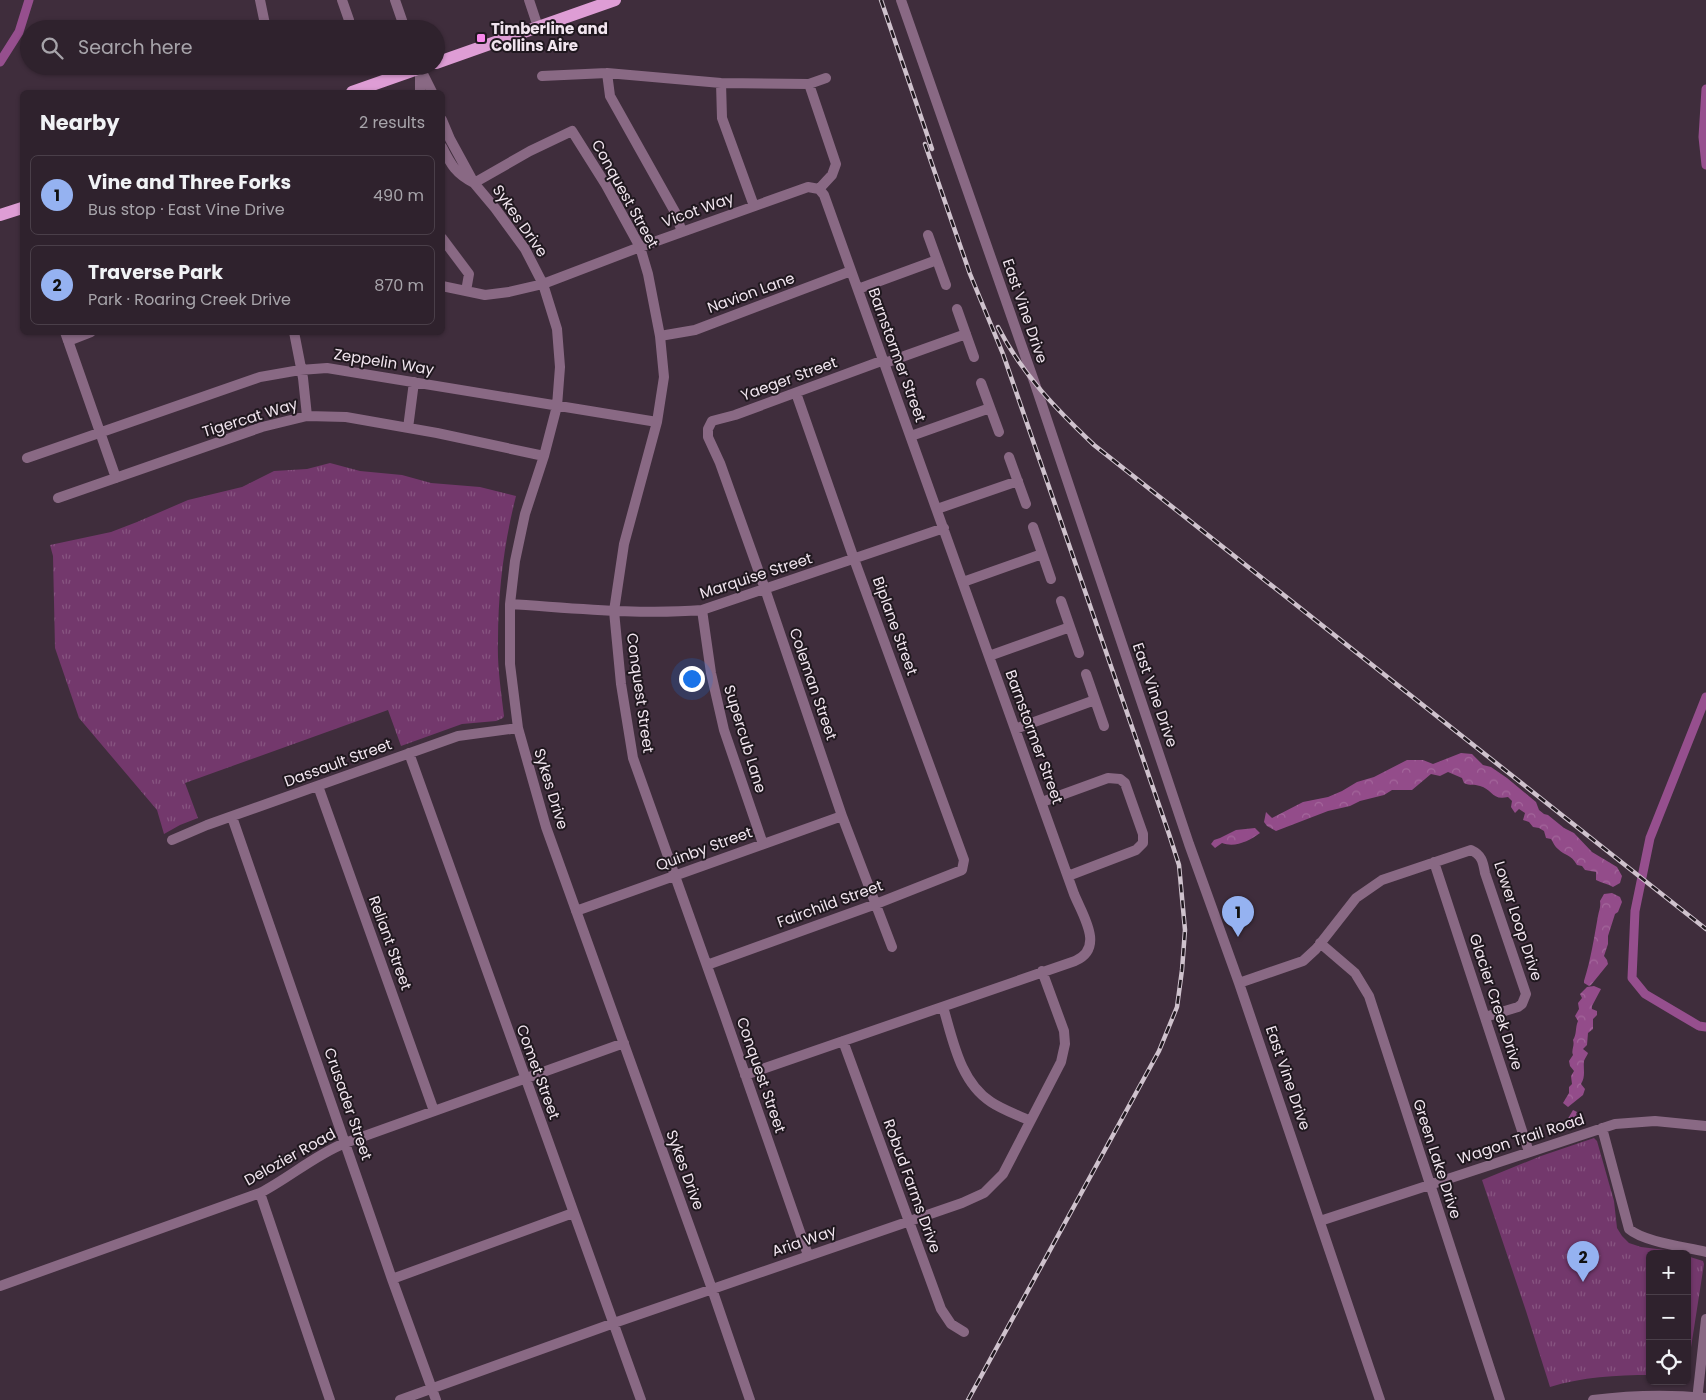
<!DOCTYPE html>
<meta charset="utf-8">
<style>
:root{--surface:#2f222d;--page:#372a35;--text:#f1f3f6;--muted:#a7a4aa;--line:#4a3f49;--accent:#95b2f1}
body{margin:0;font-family:Poppins,sans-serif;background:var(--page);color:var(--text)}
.controls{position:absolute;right:15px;bottom:15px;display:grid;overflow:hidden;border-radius:8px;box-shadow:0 1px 4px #0004}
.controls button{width:45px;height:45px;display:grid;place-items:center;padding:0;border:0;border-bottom:1px solid var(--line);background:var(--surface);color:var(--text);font:25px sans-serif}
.you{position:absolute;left:691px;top:678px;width:18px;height:18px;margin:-12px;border:4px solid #fff;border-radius:50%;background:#1a73e8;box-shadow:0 0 0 8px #1a73e833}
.badge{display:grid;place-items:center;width:32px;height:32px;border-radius:50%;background:var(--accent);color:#111;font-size:16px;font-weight:700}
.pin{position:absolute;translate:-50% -41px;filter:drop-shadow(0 1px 2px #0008)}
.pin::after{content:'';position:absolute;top:26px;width:18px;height:15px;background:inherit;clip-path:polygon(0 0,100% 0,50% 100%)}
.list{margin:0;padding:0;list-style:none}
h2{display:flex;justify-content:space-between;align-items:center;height:65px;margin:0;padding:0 20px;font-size:21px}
h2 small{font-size:16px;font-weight:400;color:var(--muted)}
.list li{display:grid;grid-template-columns:32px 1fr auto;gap:15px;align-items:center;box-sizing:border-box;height:80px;margin:0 10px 10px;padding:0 10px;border:1px solid var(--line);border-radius:8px}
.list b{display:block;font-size:19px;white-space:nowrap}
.list p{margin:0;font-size:16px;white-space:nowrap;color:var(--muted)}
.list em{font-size:16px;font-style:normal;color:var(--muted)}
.icon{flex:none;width:28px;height:28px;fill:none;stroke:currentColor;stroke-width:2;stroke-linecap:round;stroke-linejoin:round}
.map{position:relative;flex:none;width:1706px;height:1400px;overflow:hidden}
.search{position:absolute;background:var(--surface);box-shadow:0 1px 4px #0004;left:20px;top:20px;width:425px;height:55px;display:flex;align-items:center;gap:12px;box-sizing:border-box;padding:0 18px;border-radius:28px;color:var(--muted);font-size:19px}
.panel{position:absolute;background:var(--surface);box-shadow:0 1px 4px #0004;left:20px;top:90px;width:425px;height:245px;border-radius:8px}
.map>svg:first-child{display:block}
</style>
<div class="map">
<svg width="1706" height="1400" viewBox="0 0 1706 1400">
<defs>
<pattern id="forest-crowns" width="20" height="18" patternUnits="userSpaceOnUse" patternTransform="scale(1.25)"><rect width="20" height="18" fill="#934c8a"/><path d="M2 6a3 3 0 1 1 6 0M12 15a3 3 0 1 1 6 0" fill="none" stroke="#a3669b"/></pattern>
<pattern id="park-tufts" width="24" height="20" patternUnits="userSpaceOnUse" patternTransform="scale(1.25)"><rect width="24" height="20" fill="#73386c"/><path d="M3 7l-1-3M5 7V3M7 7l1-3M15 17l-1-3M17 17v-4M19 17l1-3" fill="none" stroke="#875581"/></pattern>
</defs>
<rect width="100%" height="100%" fill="#3f2d3c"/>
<path fill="url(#forest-crowns)" d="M1461,753l11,1 11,11 8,2 16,11 29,24 3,8 5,4 4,1 16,13 10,5 18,19 25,15 5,9 -2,7 -7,4c-5,-3 -11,-4 -17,-7v-8l-11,-2 -3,-4 -5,-1c-6,-11 -12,-9 -19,-16 -3,-2 -5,-7 -7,-10l-5,-1 -2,-7 -5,-3 -6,-1 -4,-5 -6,-2 2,-7 -6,-4 -4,4 -4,-6 1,-6 -4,-4c-16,4 -16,-8 -28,-11 -6,-2 -10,0 -16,-3l-2,-5 -14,-6 -8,4 -9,-2 -19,16h-20l-8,5 -24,6 -10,5 -22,5 -52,20 -9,-5 -3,-4 2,-10 6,6 31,-16 25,-5 14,-6 15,-9 17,-5 33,-17h16l10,4z
M1255,828l5,5c-11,8 -25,15 -38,10l-7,5 -4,-4 3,-4 6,-2 16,-8z
M1612,893l8,4 2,5 -4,10 -3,2 -7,22v8l-4,12 3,4 1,4 -17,21 -2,1 -5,-3v-2c7,-22 10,-43 14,-65 1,-6 3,-9 2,-15l4,-7z
M1594,986l7,3 -9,17v3l5,2v4l-4,4v10l-5,4 -1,12 -4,4 5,4c0,1 -4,7 -4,8 -1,8 2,15 -3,23l4,5 -2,6 -15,12 -5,-4 6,-10v-6l3,-3 -1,-8 3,-5 -4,-5 -1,-5 4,-6c-2,-6 2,-9 0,-15 4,-6 2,-12 5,-19l-3,-5 4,-7 -1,-6 4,-5 -2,-4 7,-7z
M1573,1110l4,2 -1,2 4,6 -9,7 -5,-5z"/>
<path fill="url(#park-tufts)" d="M330,463l30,8 42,4 29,8 49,4 36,9c-12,47 -18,95 -18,144 -1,25 3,51 6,76l-1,2 -7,3 -34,3 -61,22 -13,-36 -203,73 13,35 -18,7 -16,9 -7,-24 -78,-92 -24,-70 -2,-92 -3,-11 61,-13 26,-10 51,-22 54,-13 32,-16 33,-2z
M1594,1138l3,3 17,60 3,27 5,8 7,7 12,4 24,3 13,4h-28v121c-34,0 -68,2 -100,12l-24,-76 -44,-131 59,-24z
M1687,1256l16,5 1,3 -17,109z"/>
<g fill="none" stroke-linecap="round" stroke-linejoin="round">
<path stroke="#964f8e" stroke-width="9" d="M0,62l19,-30 10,-32
M1706,89l-3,48 3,28
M1706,697l-56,141 -15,73 -3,67 13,16 54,32 7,1"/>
<path stroke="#896984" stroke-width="10" d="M260,0l6,29
M342,0l7,20
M395,0l10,29
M529,0l9,27
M901,0l134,384 154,460 50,139 141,417
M419,66l13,26
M420,72v20
M607,73l3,23 65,116 7,20
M542,76l65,-3 114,10 88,1 17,-6
M721,83l1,35 32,88
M809,84l27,80 -4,11 -13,14
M442,120l8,19 24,44 21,25 30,41 18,35 14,45 3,38 -3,39 -13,50 -19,58 -10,47 -5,43v60l8,64 28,99 166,462 38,111
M442,147c9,18 14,27 32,36
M474,183l56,-32 42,-20 34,54 34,62 8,27 12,62 4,41 -7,45 -33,122 -10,67 7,73 12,74 89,250 86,247
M928,235l18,50
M442,238l27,36 -3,17
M442,286l43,9 24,-3 34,-8 97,-37 168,-60 11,2
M858,289l79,-29
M957,309l17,48
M65,332l51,146
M294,332l9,46 4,38
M660,336l35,-6 156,-59
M68,341l23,-9
M884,360l-149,55 -23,6 -4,8v8l12,26 45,126 77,227 50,131
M885,363l81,-29
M981,383l18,49
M408,428l6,-46
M911,436l79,-28
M1009,457l17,47
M27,458l233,-81 40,-7 27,-2 330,54
M58,498l204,-71 45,-11 39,1 91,16 107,23
M937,509l81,-28
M1033,527l18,52
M963,582l79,-28
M1061,601l18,52
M510,604c64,4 128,11 192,6l242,-82
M702,610l9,63 13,57 39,114
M989,656l81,-29
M1086,674l18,52
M1015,729l80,-29
M409,753l232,647
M318,786l116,325
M1042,802l66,-24 12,1 5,4 18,51v9l-7,7 -68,26
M232,817l160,462 44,121
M172,840l35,-15 251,-89 60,-8
M1434,862l95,290
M576,911l266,-95
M1320,943l35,30 14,23 131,404
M707,965l169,-61 86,-34 2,-10 -110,-301 -58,-166
M1239,983l64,-22 13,-12 40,-51 26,-18 89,-30c11,5 12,12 14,23l41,121 -4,10 -4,3 -33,10
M943,1007c10,33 17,75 48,95 12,8 27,13 39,19
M843,1041l98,268 10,15 13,8
M745,1075l330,-114c30,-13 8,-45 -1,-67l-250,-699 -5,-6
M1602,1128l27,101c15,13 57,18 77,23
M260,1193l70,207
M1320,1221l295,-97 40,-3 51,5
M392,1279l181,-66
M0,1286l260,-93c29,-15 55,-38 85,-50l279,-100
M400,1400l214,-77 348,-120 22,-10 19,-19 58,-112 4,-18 -1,-13 -22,-60
M1593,1400c39,-5 74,-6 113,-2
M1697,1400l9,-81"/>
<path stroke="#de9dd5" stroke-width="12" d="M436,63l179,-63
M352,92l74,-26
M0,215l22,-7"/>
<defs>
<path id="rail" d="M881,0l51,149
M925,144l45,130 33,80 166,480 10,31 6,65 -3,40 -5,37 -18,44 -191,349
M998,327c24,47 58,82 96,118l612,484"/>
</defs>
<use href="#rail" stroke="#cfc2cd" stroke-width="4.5"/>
<use href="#rail" stroke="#20181f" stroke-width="2.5" stroke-dasharray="8" stroke-linecap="butt"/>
</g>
<rect fill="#f888eb" stroke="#20181f" stroke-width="2" x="476" y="33" width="10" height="10" rx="2.5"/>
<g text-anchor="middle" stroke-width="4" stroke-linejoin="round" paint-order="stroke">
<g font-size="15" font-weight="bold" fill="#f1e5ef" stroke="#20181f" text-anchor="start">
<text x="491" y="34">Timberline and<tspan x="491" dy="17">Collins Aire</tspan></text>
</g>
<g font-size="15" fill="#f1e5ef" stroke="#20181f">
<text transform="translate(625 194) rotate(61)" y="5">Conquest Street</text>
<text transform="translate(698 210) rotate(-20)" y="5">Vicot Way</text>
<text transform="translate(520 221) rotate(55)" y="5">Sykes Drive</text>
<text transform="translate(751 293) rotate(-20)" y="5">Navion Lane</text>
<text transform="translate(1025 311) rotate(71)" y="5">East Vine Drive</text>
<text transform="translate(897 355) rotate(70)" y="5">Barnstormer Street</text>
<text transform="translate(384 362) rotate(9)" y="5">Zeppelin Way</text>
<text transform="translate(789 379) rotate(-20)" y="5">Yaeger Street</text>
<text transform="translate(250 418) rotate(-17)" y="5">Tigercat Way</text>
<text transform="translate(756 576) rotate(-18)" y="5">Marquise Street</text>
<text transform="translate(895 626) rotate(70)" y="5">Biplane Street</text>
<text transform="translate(813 684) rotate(71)" y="5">Coleman Street</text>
<text transform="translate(640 693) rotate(82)" y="5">Conquest Street</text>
<text transform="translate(1155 695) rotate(71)" y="5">East Vine Drive</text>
<text transform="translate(1034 737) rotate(70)" y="5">Barnstormer Street</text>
<text transform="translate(745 739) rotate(73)" y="5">Supercub Lane</text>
<text transform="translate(338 763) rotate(-20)" y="5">Dassault Street</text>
<text transform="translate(551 789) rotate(73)" y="5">Sykes Drive</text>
<text transform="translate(704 849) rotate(-20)" y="5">Quinby Street</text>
<text transform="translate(830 904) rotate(-20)" y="5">Fairchild Street</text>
<text transform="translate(1518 921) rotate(72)" y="5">Lower Loop Drive</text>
<text transform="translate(390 943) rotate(70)" y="5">Reliant Street</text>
<text transform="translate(1496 1002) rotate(72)" y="5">Glacier Creek Drive</text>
<text transform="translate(538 1072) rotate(70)" y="5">Comet Street</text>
<text transform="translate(761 1075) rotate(71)" y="5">Conquest Street</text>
<text transform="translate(1288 1078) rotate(71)" y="5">East Vine Drive</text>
<text transform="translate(348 1104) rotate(71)" y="5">Crusader Street</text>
<text transform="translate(1521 1139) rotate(-18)" y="5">Wagon Trail Road</text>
<text transform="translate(290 1157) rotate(-29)" y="5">Delozier Road</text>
<text transform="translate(1437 1159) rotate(72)" y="5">Green Lake Drive</text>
<text transform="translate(685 1170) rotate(70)" y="5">Sykes Drive</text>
<text transform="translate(912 1186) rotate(70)" y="5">Robud Farms Drive</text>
<text transform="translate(804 1241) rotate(-19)" y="5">Aria Way</text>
</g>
</g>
</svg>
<div class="controls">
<button>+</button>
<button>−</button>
<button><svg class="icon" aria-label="locate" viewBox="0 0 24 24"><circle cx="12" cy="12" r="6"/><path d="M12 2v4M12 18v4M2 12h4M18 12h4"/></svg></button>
</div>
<div class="you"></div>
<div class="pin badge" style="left:1238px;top:937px">1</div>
<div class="pin badge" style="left:1583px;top:1282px">2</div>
<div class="search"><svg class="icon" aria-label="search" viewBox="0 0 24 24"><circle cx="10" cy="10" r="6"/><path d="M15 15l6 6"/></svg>Search here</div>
<section class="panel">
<h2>Nearby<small>2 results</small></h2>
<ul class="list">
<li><span class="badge">1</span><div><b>Vine and Three Forks</b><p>Bus stop · East Vine Drive</p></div><em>490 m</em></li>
<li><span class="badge">2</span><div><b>Traverse Park</b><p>Park · Roaring Creek Drive</p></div><em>870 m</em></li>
</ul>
</section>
</div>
